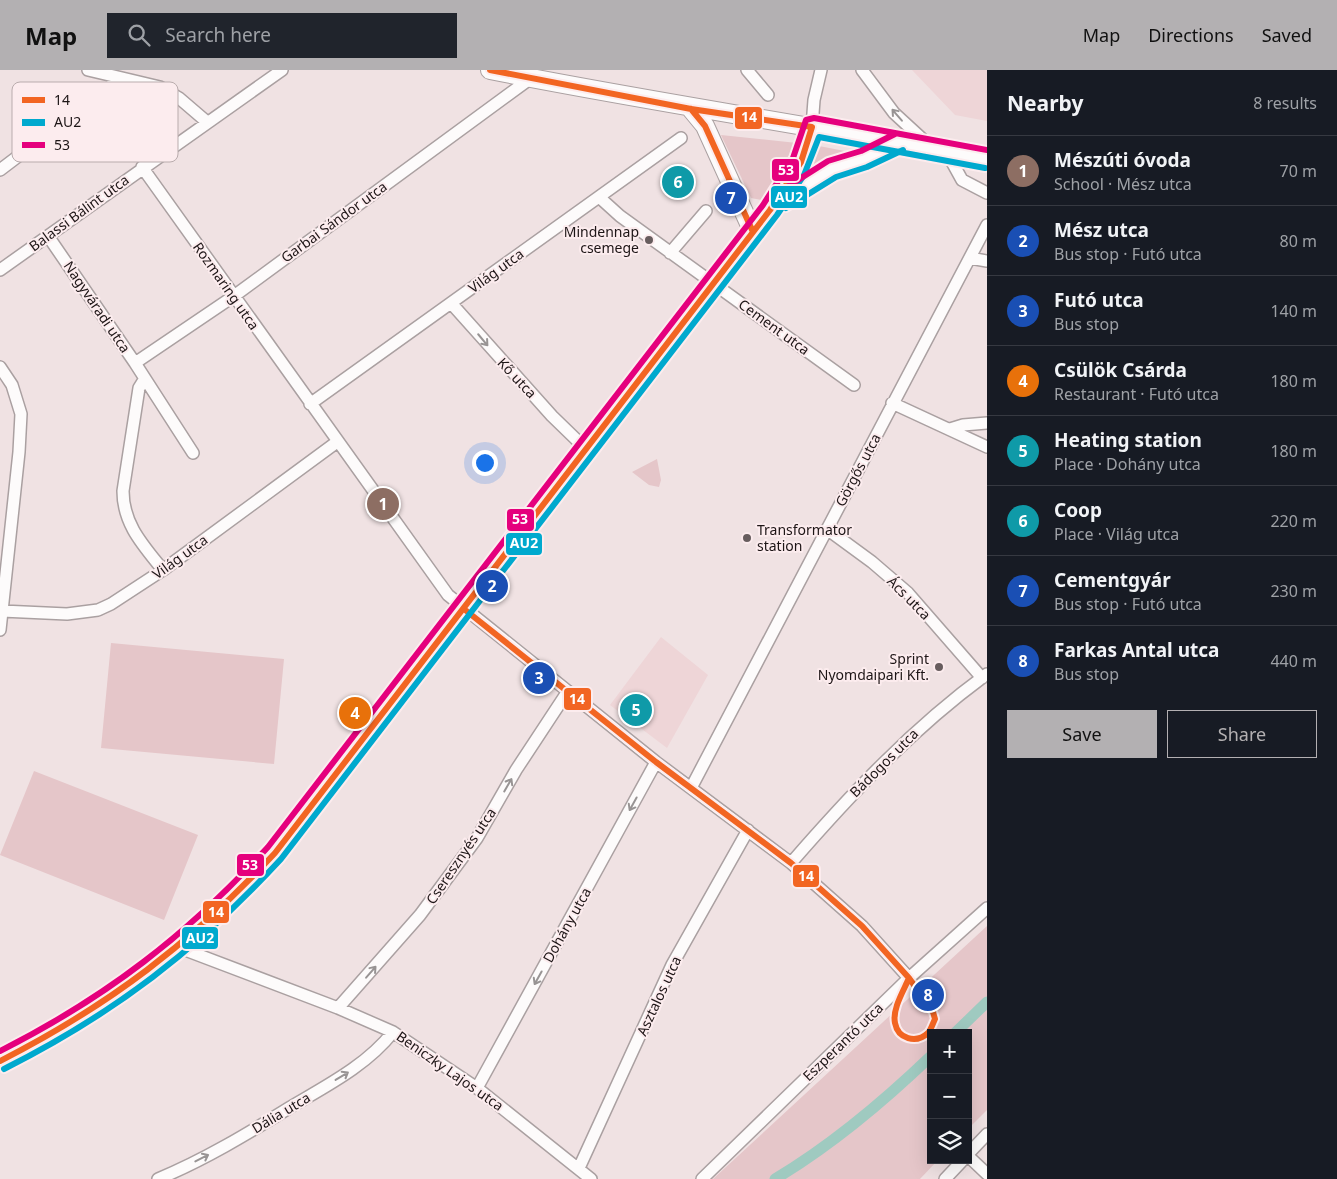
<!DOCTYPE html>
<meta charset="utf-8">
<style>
:root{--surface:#171b24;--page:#20242c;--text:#f1f3f6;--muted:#9ea1a6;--line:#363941;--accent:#b3b0b2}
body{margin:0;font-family:"Noto Sans",sans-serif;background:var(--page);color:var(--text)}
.controls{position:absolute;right:15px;bottom:15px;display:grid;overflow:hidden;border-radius:0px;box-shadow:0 5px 20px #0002}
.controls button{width:45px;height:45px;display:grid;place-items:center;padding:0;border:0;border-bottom:1px solid var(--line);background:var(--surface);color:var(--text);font:25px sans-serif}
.you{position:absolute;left:484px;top:392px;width:18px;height:18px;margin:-12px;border:4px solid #fff;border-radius:50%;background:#1a73e8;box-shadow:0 0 0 8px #1a73e833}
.badge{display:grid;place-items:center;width:32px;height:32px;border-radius:50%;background:var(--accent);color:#fff;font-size:16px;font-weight:700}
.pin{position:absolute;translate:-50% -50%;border:2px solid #fff;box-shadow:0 1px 5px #0006}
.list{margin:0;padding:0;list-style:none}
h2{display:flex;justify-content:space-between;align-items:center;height:65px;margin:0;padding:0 20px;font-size:21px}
h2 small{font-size:16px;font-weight:400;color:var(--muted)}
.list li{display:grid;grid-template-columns:32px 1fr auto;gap:15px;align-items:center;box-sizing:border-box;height:70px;padding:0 20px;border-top:1px solid var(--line)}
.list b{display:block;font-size:19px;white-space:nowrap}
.list p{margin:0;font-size:16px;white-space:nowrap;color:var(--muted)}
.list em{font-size:16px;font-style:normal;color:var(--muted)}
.actions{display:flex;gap:10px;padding:15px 20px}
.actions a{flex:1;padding:11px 0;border:1px solid var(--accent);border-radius:0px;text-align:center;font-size:18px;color:var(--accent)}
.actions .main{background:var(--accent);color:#111}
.icon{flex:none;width:28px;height:28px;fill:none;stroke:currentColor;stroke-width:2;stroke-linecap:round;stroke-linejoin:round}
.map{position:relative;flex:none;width:987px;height:1109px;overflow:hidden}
header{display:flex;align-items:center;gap:30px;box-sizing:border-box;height:70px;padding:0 25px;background:var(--accent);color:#111}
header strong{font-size:24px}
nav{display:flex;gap:28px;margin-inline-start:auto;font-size:18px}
.search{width:350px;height:45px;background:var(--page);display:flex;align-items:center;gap:12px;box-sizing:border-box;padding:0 18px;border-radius:0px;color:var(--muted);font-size:19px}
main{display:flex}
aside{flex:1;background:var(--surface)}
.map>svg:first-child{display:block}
</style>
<header>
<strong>Map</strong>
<div class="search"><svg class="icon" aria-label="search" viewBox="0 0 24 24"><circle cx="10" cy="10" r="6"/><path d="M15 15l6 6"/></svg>Search here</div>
<nav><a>Map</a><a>Directions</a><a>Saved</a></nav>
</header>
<main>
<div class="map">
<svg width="987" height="1109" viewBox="0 0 987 1109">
<rect width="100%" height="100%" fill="#f0e2e3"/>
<path fill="#eed5d7" d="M912,0h75v51l-32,-6z
M661,567l47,38 -41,73 -57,-43z"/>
<path fill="#e5c6c9" d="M721,65l76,8 -31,58 -15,-3z
M819,76l46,9 -55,21z
M657,389l4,21 -2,7 -10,-2 -17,-13z
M111,573l173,16 -10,105 -173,-16z
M34,701l164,64 -34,85 -164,-65z
M987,856v184l-19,19v-96h-37v127h7l-18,19h-207z"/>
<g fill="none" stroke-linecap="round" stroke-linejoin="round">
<path stroke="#9fcac0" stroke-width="11" d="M955,963l32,-31
M775,1109c57,-34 108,-77 156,-123"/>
<defs>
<path id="street" d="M88,0l72,17 19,11 28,24
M747,0l21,25
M862,0l32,43 37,34
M812,57l2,-27 7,-30
M946,81l16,29 25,13
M142,97l306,428 208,167 135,101 71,63 47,52
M0,100l121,-92
M599,127l21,19 234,169
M48,166l87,127 58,90
M670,183l36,-42
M970,188l17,3
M0,200l282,-200
M451,233l101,113 34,33
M135,293l99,-67 297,-218
M0,297l12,18 9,29 -2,38 -19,178
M144,310l-5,8 -16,103c0,33 20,54 40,79
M892,333l95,44
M310,334l371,-266
M950,359l13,-4 24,-2
M827,459l45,33 36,31 74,85
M2,541l65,3 31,-4 13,-6 52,-34 174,-128
M691,718l296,-563
M791,793c60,-69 122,-135 196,-189
M180,878l158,60 55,24 84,56 114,91
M338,938l82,-93 57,-77 39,-68 52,-79
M477,1018l179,-326
M968,1084l19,-20
M968,1086l19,18
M579,1098l93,-203 76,-135
M158,1109c46,-19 89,-45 131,-71 37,-22 77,-42 104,-76
M702,1109l207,-201 78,-70
M945,1109l18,-19"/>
<path id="secondary" d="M0,991c109,-52 195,-118 275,-208l495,-643c21,-31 34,-45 42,-83"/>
<path id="primary" d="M490,0c165,33 332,57 497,89
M691,39l14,17 48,106
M773,136l59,-37 32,-10 35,-17"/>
</defs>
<use href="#street" stroke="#aaa0a1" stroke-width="14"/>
<use href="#secondary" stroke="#aaa0a1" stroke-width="19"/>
<use href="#primary" stroke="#aaa0a1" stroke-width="20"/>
<use href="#street" stroke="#fdfbfb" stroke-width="11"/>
<use href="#secondary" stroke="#fdfbfb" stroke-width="16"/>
<use href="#primary" stroke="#fdfbfb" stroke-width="18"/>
<defs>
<path id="bus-1" d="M691,39l14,17 48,106
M464,539l192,153 135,101 71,63 47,52
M909,908l24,34 2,7c-2,4 -4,11 -7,14 -12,11 -30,6 -33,-10 -3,-14 9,-33 14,-45z
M0,991c110,-56 191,-118 275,-208l495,-643 31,-48 11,-35 -121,-18 -201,-39"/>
<path id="bus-2" d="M786,138l50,-31 31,-10 36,-17
M4,999c111,-56 193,-119 277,-210l496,-644 27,-40 15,-38 166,31"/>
<path id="bus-3" d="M776,124l52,-33 33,-10 34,-17
M0,981c107,-54 187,-116 268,-204l495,-642 30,-47 13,-38 8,-2 173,32"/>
</defs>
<use href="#bus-1" stroke="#fcecee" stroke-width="10"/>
<use href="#bus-2" stroke="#fcecee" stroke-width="10"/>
<use href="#bus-3" stroke="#fcecee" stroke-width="10"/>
<use href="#bus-1" stroke="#f26522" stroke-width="6"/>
<use href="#bus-2" stroke="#00a9ce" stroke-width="6"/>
<use href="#bus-3" stroke="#e5007d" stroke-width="6"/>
</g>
<defs><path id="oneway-shaft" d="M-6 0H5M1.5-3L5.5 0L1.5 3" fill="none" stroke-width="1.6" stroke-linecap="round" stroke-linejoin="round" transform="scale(1.25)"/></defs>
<g stroke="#989494">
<use href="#oneway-shaft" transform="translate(897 45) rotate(-131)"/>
<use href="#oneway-shaft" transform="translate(483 270) rotate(50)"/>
<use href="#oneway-shaft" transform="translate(508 715) rotate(-60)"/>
<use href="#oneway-shaft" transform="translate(633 734) rotate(119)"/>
<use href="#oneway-shaft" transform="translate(371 902) rotate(-49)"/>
<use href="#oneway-shaft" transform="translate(538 908) rotate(119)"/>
<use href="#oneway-shaft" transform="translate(342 1006) rotate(-31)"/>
<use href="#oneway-shaft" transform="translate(202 1088) rotate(-27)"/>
</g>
<g fill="#675d5e" stroke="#fcecee" stroke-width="2">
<circle cx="649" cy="170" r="5"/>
<circle cx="747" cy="468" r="5"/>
<circle cx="939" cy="597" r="5"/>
</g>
<g text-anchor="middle" stroke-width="4" stroke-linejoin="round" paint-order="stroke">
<g font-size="14" fill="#1d1516" stroke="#fcecee">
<text transform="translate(79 143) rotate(-36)" y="5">Balassi Bálint utca</text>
<text transform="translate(334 152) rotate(-36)" y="5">Garbai Sándor utca</text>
<text transform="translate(496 201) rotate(-36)" y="5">Világ utca</text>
<text transform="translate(226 216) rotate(55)" y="5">Rozmaring utca</text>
<text transform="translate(97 237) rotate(56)" y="5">Nagyváradi utca</text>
<text transform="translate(774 257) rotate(36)" y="5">Cement utca</text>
<text transform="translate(517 308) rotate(47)" y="5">Kő utca</text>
<text transform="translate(858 400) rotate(-62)" y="5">Görgős utca</text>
<text transform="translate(180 487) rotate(-36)" y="5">Világ utca</text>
<text transform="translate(909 528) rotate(45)" y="5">Ács utca</text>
<text transform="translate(884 693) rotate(-45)" y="5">Bádogos utca</text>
<text transform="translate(461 786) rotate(-56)" y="5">Cseresznyés utca</text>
<text transform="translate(567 855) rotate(-61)" y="5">Dohány utca</text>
<text transform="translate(659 926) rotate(-65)" y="5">Asztalos utca</text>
<text transform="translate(843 972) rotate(-44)" y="5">Eszperantó utca</text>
<text transform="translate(450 1001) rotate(35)" y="5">Beniczky Lajos utca</text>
<text transform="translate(281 1043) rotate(-31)" y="5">Dália utca</text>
</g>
<g font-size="14" fill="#1d1516" stroke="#fcecee" text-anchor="end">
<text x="639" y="167">Mindennap<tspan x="639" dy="16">csemege</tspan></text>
<text x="757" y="465" text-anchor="start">Transformator<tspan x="757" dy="16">station</tspan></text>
<text x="929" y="594">Sprint<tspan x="929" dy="16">Nyomdaipari Kft.</tspan></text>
</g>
</g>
<rect x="12" y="12" width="166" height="80" rx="8" fill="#fcecee" stroke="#b9acad" stroke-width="1"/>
<rect x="22" y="27" width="23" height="6" fill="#f26522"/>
<rect x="22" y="49" width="23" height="7" fill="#00a9ce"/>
<rect x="22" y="72" width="23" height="6" fill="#e5007d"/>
<g font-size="14" fill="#1d1516">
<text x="54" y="35">14</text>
<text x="54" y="57">AU2</text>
<text x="54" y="80">53</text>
</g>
<g stroke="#fcecee" stroke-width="2">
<rect x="734" y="36" width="29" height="24" rx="5" fill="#f26522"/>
<rect x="771" y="88" width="29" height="24" rx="5" fill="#e5007d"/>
<rect x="770" y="115" width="38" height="24" rx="5" fill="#00a9ce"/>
<rect x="506" y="438" width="29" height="24" rx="5" fill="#e5007d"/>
<rect x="505" y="462" width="38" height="24" rx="5" fill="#00a9ce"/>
<rect x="563" y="617" width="29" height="24" rx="5" fill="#f26522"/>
<rect x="236" y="783" width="29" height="24" rx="5" fill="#e5007d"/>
<rect x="792" y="794" width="28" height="24" rx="5" fill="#f26522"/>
<rect x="202" y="830" width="28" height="24" rx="5" fill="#f26522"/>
<rect x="181" y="856" width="38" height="24" rx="5" fill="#00a9ce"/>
</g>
<g font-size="14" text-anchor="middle" font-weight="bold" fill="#fff">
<text x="749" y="52">14</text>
<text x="786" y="105">53</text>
<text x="789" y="132">AU2</text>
<text x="520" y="454">53</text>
<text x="524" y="478">AU2</text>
<text x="577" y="634">14</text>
<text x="250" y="800">53</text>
<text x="806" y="811">14</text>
<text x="216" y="847">14</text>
<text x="200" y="873">AU2</text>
</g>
</svg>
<div class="controls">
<button>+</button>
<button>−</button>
<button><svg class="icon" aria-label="layers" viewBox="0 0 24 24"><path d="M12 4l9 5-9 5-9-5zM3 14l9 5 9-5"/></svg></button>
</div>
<div class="you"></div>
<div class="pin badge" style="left:383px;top:434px;background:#8d6e63">1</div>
<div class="pin badge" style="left:492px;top:516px;background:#1a4fb4">2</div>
<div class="pin badge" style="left:539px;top:608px;background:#1a4fb4">3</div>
<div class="pin badge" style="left:355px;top:643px;background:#e8710a">4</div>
<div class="pin badge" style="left:636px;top:640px;background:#0f9aa8">5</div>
<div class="pin badge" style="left:678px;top:112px;background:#0f9aa8">6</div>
<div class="pin badge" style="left:731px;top:128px;background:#1a4fb4">7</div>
<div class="pin badge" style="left:928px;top:925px;background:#1a4fb4">8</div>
</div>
<aside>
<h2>Nearby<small>8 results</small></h2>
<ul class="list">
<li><span class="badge" style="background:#8d6e63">1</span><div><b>Mészúti óvoda</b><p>School · Mész utca</p></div><em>70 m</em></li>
<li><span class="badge" style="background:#1a4fb4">2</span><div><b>Mész utca</b><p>Bus stop · Futó utca</p></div><em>80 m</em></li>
<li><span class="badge" style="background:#1a4fb4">3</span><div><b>Futó utca</b><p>Bus stop</p></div><em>140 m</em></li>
<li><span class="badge" style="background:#e8710a">4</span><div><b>Csülök Csárda</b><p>Restaurant · Futó utca</p></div><em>180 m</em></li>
<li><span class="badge" style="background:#0f9aa8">5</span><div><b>Heating station</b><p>Place · Dohány utca</p></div><em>180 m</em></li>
<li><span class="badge" style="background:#0f9aa8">6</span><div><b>Coop</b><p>Place · Világ utca</p></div><em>220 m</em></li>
<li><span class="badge" style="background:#1a4fb4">7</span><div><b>Cementgyár</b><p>Bus stop · Futó utca</p></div><em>230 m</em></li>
<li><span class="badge" style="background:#1a4fb4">8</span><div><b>Farkas Antal utca</b><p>Bus stop</p></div><em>440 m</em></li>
</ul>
<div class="actions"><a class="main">Save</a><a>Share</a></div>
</aside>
</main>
